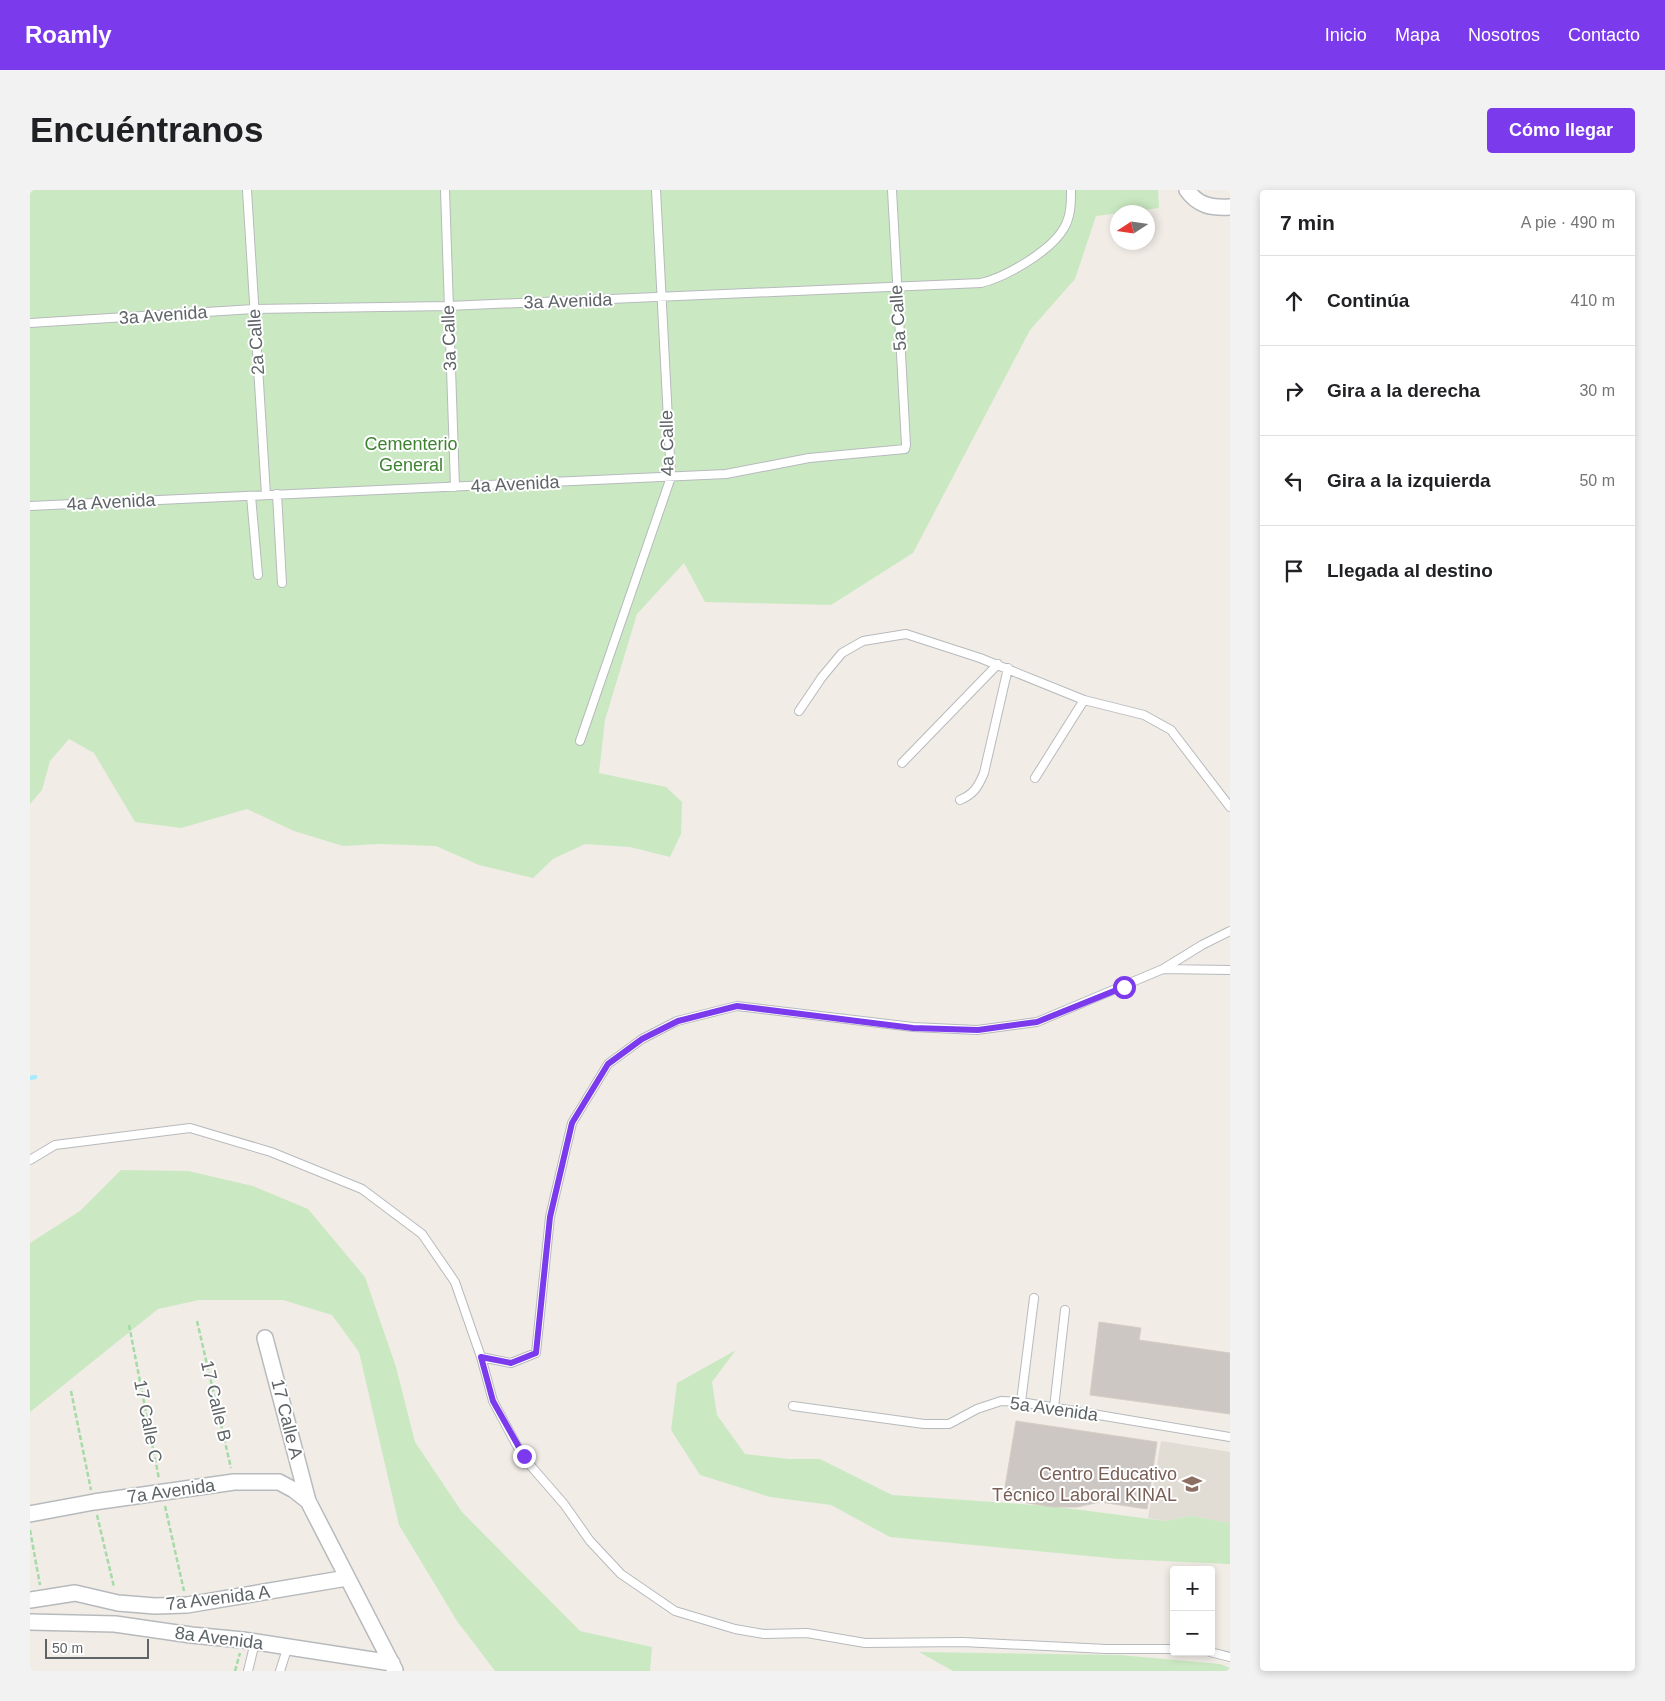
<!DOCTYPE html>
<html lang="es">
<meta charset="utf-8">
<style>
:root{--surface:#fff;--page:#f2f2f2;--text:#202124;--muted:#757577;--line:#e0e0e0;--accent:#7c3aed}
body{margin:0;font-family:Helvetica,sans-serif;background:var(--page);color:var(--text)}
.controls{position:absolute;right:15px;bottom:15px;display:grid;overflow:hidden;border-radius:5px;box-shadow:0 2px 8px #0003}
.controls button{width:45px;height:45px;display:grid;place-items:center;padding:0;border:0;border-bottom:1px solid var(--line);background:var(--surface);color:var(--text);font:25px sans-serif}
.compass{position:absolute;left:1080px;top:15px;width:45px;height:45px;border-radius:50%;background:var(--surface);box-shadow:0 2px 8px #0003;rotate:258deg}
.scale{position:absolute;left:15px;bottom:12px;width:104px;box-sizing:border-box;padding-left:5px;border:2px solid #5e6467;border-top:0;font-size:14px;line-height:18px;white-space:nowrap;color:#5e6467;-webkit-text-stroke:4px #fff;paint-order:stroke}
.stop{position:absolute;width:15px;height:15px;margin:-11px;border:4px solid #7c3aed;border-radius:50%;background:#fff}
.stop.end{background:#7c3aed;border-color:#fff;box-shadow:0 1px 5px #0008}
.list{margin:0;padding:0;list-style:none}
h2{display:flex;justify-content:space-between;align-items:center;height:65px;margin:0;padding:0 20px;font-size:21px}
h2 small{font-size:16px;font-weight:400;color:var(--muted)}
.list li{display:grid;grid-template-columns:32px 1fr auto;gap:15px;align-items:center;box-sizing:border-box;height:90px;padding:0 20px;border-top:1px solid var(--line)}
.list b{display:block;font-size:19px;white-space:nowrap}
.list em{font-size:16px;font-style:normal;color:var(--muted)}
.icon{flex:none;width:28px;height:28px;fill:none;stroke:currentColor;stroke-width:2;stroke-linecap:round;stroke-linejoin:round}
.map{position:relative;flex:none;width:1200px;height:1481px;overflow:hidden;border-radius:5px}
header{display:flex;align-items:center;gap:30px;box-sizing:border-box;height:70px;padding:0 25px;background:var(--accent);color:#fff}
header strong{font-size:24px}
nav{display:flex;gap:28px;margin-inline-start:auto;font-size:18px}
.intro{display:flex;align-items:center;justify-content:space-between;box-sizing:border-box;height:120px;padding:0 30px}
h1{margin:0;font-size:35px}
.button{padding:12px 22px;border-radius:5px;background:var(--accent);color:#fff;font-size:18px;font-weight:700}
main{display:flex;gap:30px;padding:0 30px}
aside{flex:1;background:var(--surface);border-radius:5px;box-shadow:0 2px 8px #0003}
.map>svg:first-child{display:block}
</style>
<header>
<strong>Roamly</strong>
<nav><a>Inicio</a><a>Mapa</a><a>Nosotros</a><a>Contacto</a></nav>
</header>
<div class="intro"><h1>Encuéntranos</h1><a class="button">Cómo llegar</a></div>
<main>
<div class="map">
<svg width="1200" height="1481" viewBox="0 0 1200 1481">
<rect width="100%" height="100%" fill="#f1ece6"/>
<path fill="#e1dcd4" d="M1131,1251l69,11v71l-39,-7 -25,5 -18,-3z"/>
<path fill="#cae9c2" d="M0,0h1128l1,18 -63,8 -21,63 -45,51 -117,223 -82,52 -126,-3 -21,-39 -47,51 -32,106 -6,53 67,14 16,15 -1,32 -11,23 -40,-10 -45,-3 -32,15 -20,19 -54,-13 -43,-19 -56,-2 -37,2 -49,-15 -47,-22 -66,19 -46,-6 -41,-69 -25,-14 -19,22 -8,29 -12,14z
M91,980l67,1 65,15 55,23 57,68 31,90 19,75 47,70 118,119 72,16 -2,24h-155l-38,-50 -58,-96 -40,-173 -27,-37 -49,-15h-84l-41,9 -128,103v-169l50,-32z
M706,1160l-24,32 5,33 28,39 44,5h31l72,36 158,11 116,15 25,-5 39,7v41l-111,-5 -229,-22 -59,-32 -61,-8 -70,-22 -29,-45 6,-47z
M889,1462l201,3 100,9 10,4v3h-277z"/>
<g fill="none" stroke-linecap="round" stroke-linejoin="round">
<path stroke="#a8ebff" stroke-width="4.5" d="M0,888l5,-1"/>
</g>
<path fill="#ccc7c3" stroke="#d6cdc4" d="M1069,1132l42,6 -2,12 91,13v61l-140,-19z
M986,1231l141,21 -10,67 -47,-7 -23,5h-25l-49,-8z"/>
<g fill="none" stroke-linecap="round" stroke-linejoin="round">
<defs>
<path id="service" d="M217,0l19,305
M415,0l10,297
M0,133l224,-14 194,-3 533,-23c25,-6 70,-32 83,-55 7,-12 7,-25 7,-38
M247,304l5,89
M221,306l7,79
M0,316l696,-32 83,-16 96,-9 1,-4 -14,-255
M769,521l23,-34 20,-24 21,-12 43,-7 74,24 104,42 60,15 27,15 59,77
M550,551l91,-264 -15,-287
M872,573l96,-99
M1005,588l49,-78
M930,610c14,-6 18,-13 24,-27l24,-105
M1133,779l67,1
M0,970l25,-15 135,-17 81,24 91,37 60,45 33,48 26,75 30,6 25,-10 14,-136 22,-94 36,-59 34,-25 35,-18 60,-15 176,21 64,3 60,-8 126,-53 39,-24 28,-14
M451,1167l12,44 30,56 41,47 26,37 31,33 54,37 60,18 29,5 43,-1 58,10 98,-1 143,7h68
M991,1212l13,-104
M763,1216l131,18h25l28,-15 24,-8 20,1 209,35
M1024,1218l11,-98
M1180,1462l20,5
M218,1481l7,-29
M250,1481l8,-25"/>
<path id="minor" d="M1157,0c11,16 25,18 43,17
M235,1148l43,163 87,169
M0,1324l64,-12 140,-20h45l15,8 14,11
M0,1410l45,-7 43,10 37,3 32,-1 160,-27
M0,1432l85,2 76,11 52,5 149,23"/>
</defs>
<use href="#service" stroke="#b7babd" stroke-width="10"/>
<use href="#minor" stroke="#b7babd" stroke-width="18"/>
<path stroke="#a4dba7" stroke-width="2.5" stroke-dasharray="5 2.5" stroke-linecap="butt" d="M167,1131l34,147
M99,1135l30,154
M41,1201l20,99
M135,1316l19,85
M67,1325l17,72
M0,1340l10,55
M205,1481l5,-18"/>
<use href="#service" stroke="#fff" stroke-width="8"/>
<use href="#minor" stroke="#fff" stroke-width="15"/>
</g>
<g fill="none" stroke-linecap="round" stroke-linejoin="round">
<path stroke="#7c3aed" stroke-width="6" d="M494,1266l-31,-55 -12,-44 30,6 25,-10 14,-136 22,-94 36,-59 34,-25 36,-18 59,-15 176,22 65,2 59,-8 87,-35"/>
</g>
<defs>
<symbol id="school-bare" viewBox="-9 -9 18 18"><path d="M0-5L7-2L0 1L-7-2ZM-4 1L0 2.5L4 1V4Q0 6-4 4Z" fill="#8d6e63" stroke="#fff" stroke-width="2.5" paint-order="stroke"/></symbol>
</defs>
<g fill-rule="evenodd">
<use href="#school-bare" x="1148" y="1280" width="28" height="28"/>
</g>
<g text-anchor="middle" stroke-width="4" stroke-linejoin="round" paint-order="stroke">
<g font-size="18" fill="#5e6467" stroke="#fff">
<text transform="translate(538 111) rotate(-2)" y="6">3a Avenida</text>
<text transform="translate(133 125) rotate(-4)" y="6">3a Avenida</text>
<text transform="translate(868 128) rotate(-94)" y="6">5a Calle</text>
<text transform="translate(419 148) rotate(-92)" y="6">3a Calle</text>
<text transform="translate(226 152) rotate(-94)" y="6">2a Calle</text>
<text transform="translate(637 253) rotate(-91)" y="6">4a Calle</text>
<text transform="translate(485 294) rotate(-3)" y="6">4a Avenida</text>
<text transform="translate(81 312) rotate(-3)" y="6">4a Avenida</text>
<text transform="translate(186 1211) rotate(77)" y="6">17 Calle B</text>
<text transform="translate(1024 1219) rotate(8)" y="6">5a Avenida</text>
<text transform="translate(257 1229) rotate(76)" y="6">17 Calle A</text>
<text transform="translate(118 1231) rotate(79)" y="6">17 Calle C</text>
<text transform="translate(141 1301) rotate(-8)" y="6">7a Avenida</text>
<text transform="translate(188 1408) rotate(-7)" y="6">7a Avenida A</text>
<text transform="translate(189 1448) rotate(7)" y="6">8a Avenida</text>
</g>
<g font-size="18" fill="#3d8330" stroke="#fff">
<text x="381" y="260">Cementerio<tspan x="381" dy="21">General</tspan></text>
</g>
<g font-size="18" fill="#785e54" stroke="#fff" text-anchor="end">
<text x="1147" y="1290">Centro Educativo<tspan x="1147" dy="21">Técnico Laboral KINAL</tspan></text>
</g>
</g>
</svg>
<div class="controls">
<button>+</button>
<button>−</button>
</div>
<svg class="compass" viewBox="-18 -18 36 36"><path d="M0-13l5 13h-10z" fill="#e53935"/><path d="M0 13l5-13h-10z" fill="#757577"/></svg>
<div class="scale">50 m</div>
<div class="stop" style="left:1094px;top:797px"></div>
<div class="stop end" style="left:494px;top:1266px"></div>
</div>
<aside>
<h2>7 min<small>A pie · 490 m</small></h2>
<ul class="list">
<li><svg class="icon" aria-label="ahead" viewBox="0 0 24 24"><path d="M12 20V5M6 11l6-6 6 6"/></svg><div><b>Continúa</b></div><em>410 m</em></li>
<li><svg class="icon" aria-label="right" viewBox="0 0 24 24"><path d="M7 20v-9h11M14 6l5 5-5 5"/></svg><div><b>Gira a la derecha</b></div><em>30 m</em></li>
<li><svg class="icon" aria-label="left" viewBox="0 0 24 24"><path d="M17 20v-9H6M10 6l-5 5 5 5"/></svg><div><b>Gira a la izquierda</b></div><em>50 m</em></li>
<li><svg class="icon" aria-label="arrive" viewBox="0 0 24 24"><path d="M6 21V4h12l-3 4 3 4H6"/></svg><div><b>Llegada al destino</b></div></li>
</ul>
</aside>
</main>
